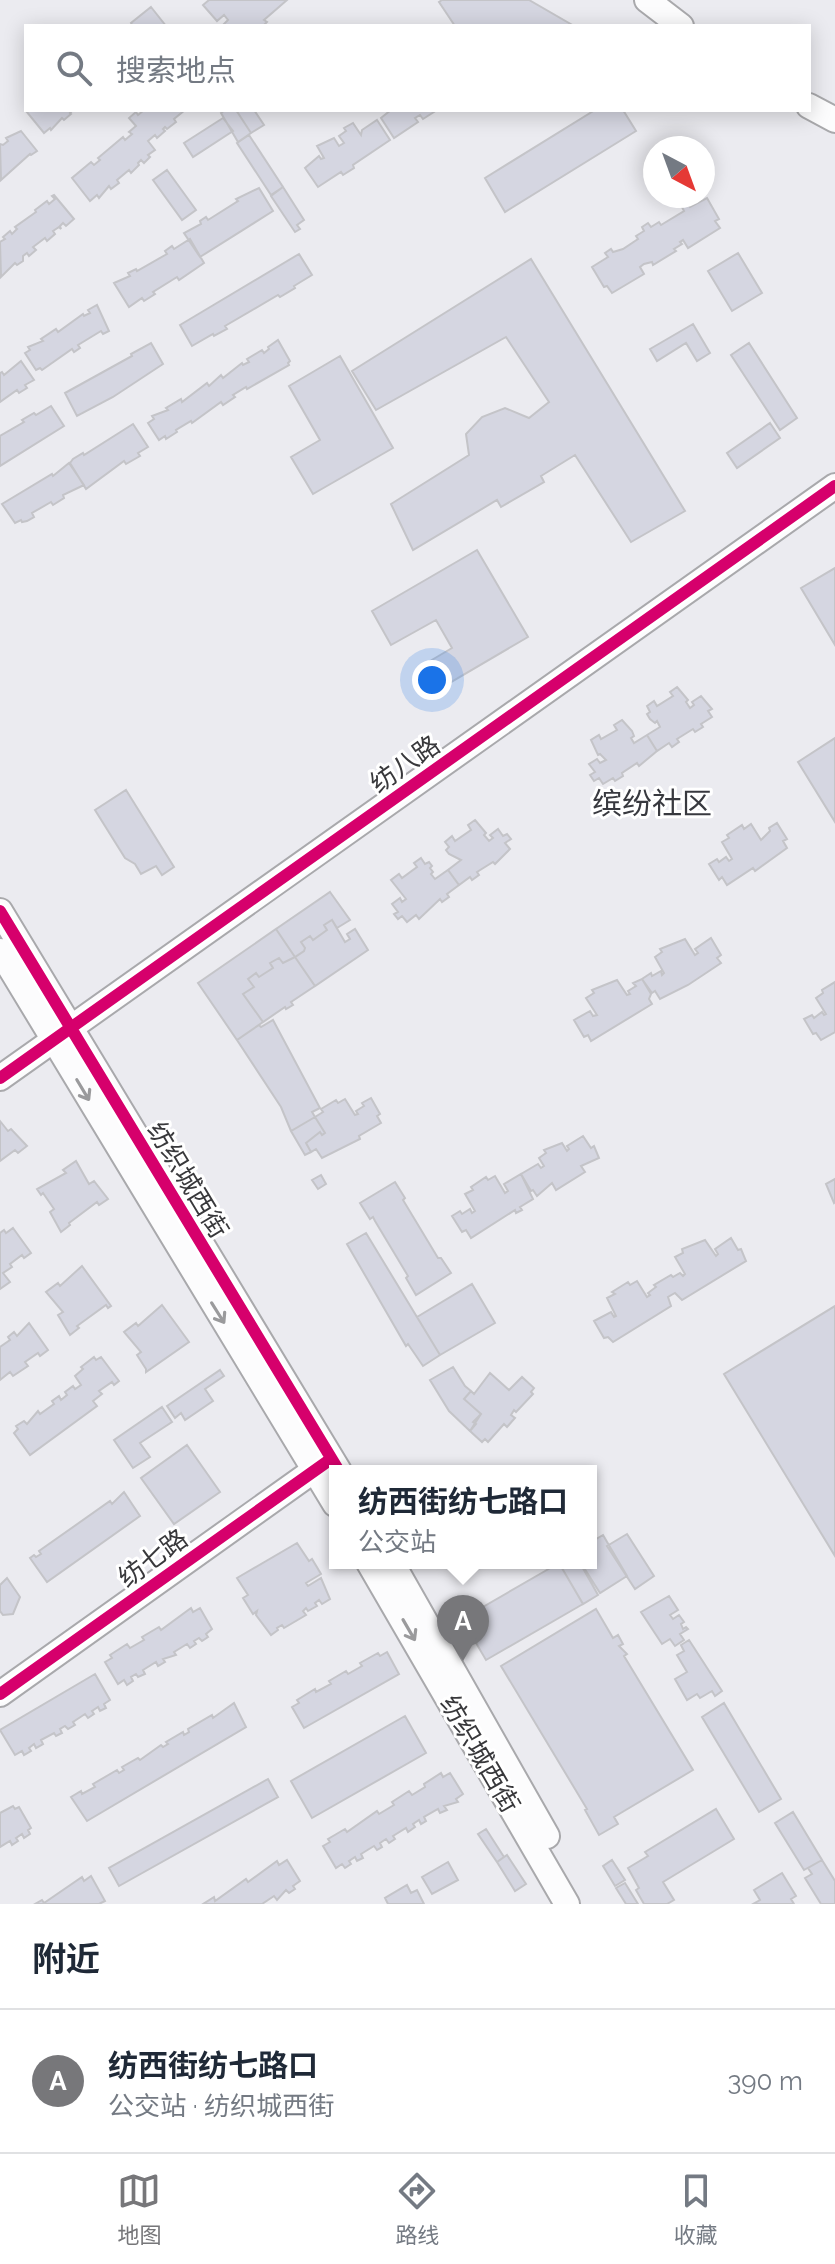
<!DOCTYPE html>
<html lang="zh">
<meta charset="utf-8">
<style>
:root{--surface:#fff;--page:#f6f6f7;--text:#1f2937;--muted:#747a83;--line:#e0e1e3;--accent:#77777a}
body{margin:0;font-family:Raleway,"Noto Sans SC",sans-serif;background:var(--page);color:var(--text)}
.compass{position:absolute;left:643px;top:136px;width:72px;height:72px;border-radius:50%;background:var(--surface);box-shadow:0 4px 20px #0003;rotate:139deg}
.you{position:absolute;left:432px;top:680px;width:28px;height:28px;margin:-20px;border:6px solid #fff;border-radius:50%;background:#1a73e8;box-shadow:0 0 0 12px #1a73e833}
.badge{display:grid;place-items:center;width:52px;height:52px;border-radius:50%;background:var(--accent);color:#fff;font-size:26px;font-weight:700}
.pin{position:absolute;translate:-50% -66px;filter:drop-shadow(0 2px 4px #0008)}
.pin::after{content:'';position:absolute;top:42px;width:28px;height:24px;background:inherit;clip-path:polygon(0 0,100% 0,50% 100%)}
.popup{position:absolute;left:329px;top:1465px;width:268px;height:104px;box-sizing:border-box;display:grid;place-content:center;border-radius:0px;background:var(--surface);filter:drop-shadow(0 2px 6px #0005);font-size:26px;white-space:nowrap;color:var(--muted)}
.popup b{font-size:30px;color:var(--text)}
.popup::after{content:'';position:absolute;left:50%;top:100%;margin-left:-16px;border:16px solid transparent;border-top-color:var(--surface)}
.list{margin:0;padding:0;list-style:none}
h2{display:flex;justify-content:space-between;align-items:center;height:104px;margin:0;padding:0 32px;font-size:34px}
h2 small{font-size:26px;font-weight:400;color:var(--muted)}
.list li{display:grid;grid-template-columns:52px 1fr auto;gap:24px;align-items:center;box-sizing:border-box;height:144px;padding:0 32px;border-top:2px solid var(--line)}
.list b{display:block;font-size:30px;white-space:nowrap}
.list p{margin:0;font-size:26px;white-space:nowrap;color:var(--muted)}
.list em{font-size:26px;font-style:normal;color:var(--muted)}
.icon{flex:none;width:44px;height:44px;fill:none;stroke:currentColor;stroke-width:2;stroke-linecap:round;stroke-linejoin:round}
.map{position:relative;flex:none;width:835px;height:1904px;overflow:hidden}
.search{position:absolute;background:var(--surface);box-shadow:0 4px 20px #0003;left:24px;right:24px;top:24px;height:88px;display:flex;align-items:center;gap:20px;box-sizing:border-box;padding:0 28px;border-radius:0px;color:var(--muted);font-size:30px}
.sheet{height:248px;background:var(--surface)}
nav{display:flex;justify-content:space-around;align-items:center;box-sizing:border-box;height:112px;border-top:2px solid var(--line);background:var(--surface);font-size:22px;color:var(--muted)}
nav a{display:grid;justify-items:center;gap:4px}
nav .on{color:var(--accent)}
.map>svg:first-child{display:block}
</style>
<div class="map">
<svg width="835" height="1904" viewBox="0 0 835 1904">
<rect width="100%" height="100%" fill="#ebebf0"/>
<path fill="#d5d6e1" stroke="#c4c4c8" stroke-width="2" d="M209,0h78l-23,20 3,2 -4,4h-41l6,-6 -4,-5 -7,6 -14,-16z
M442,0h87l45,26h-119l-16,-24z
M151,7l15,19h-33l-2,-3z
M73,110l-3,3 1,1 -7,6 -2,-2 -11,12 -1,-2 -6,5 -18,-22z
M144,110h41l-11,9 2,3 -9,7 -2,-2 -2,2 2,2 -8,7 -2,-3 -7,6 7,9 -7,5 2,2 -6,6 -3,-3 -3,3 1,2 -8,8 -2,-3 -12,10 2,3 -8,6 -2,-3 -10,12 -2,-3 -7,6 -18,-23 19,-16 3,3 6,-5 -2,-2 25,-21 2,3 7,-6 -3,-2 7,-6 -7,-8 7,-6 2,3z
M225,110h11l15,23 -13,9 -17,-29z
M236,110h18l10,15 -13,8z
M391,110h46l-14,9 -3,-4 -5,3 3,4 -24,16 -13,-20z
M595,110h28l13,21 -131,81 -20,-34z
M223,118l10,13 -40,26 -9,-14z
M377,120l13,20 -37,25 1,3 -11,7 -2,-3 -23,15 -13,-19 14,-12 2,3 3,-1 -7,-12 17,-8 5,8 5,-3 -5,-7 7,-5 -2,-3 9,-5 8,12 1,-5z
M21,131l16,20 -6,4 -1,-1 -29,26 -1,-36 3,1 5,-4 -2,-3z
M249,135l34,52 -12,8 -34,-52z
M167,170l29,40 -14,10 -29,-40z
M283,187l21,33 -7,5 3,4 -5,3 -24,-36z
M259,188l14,23 -73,46 -16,-24 17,-9 -1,-3 6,-4 2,3 30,-19 -2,-2z
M54,195l20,24 -8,7 -3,-3 -3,3 1,3 -2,-2 -6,4 2,3 -8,7 -2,-3 -12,9 3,3 -7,6 -2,-3 -4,3v5l-6,4 -2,-2 -14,14 -1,-35 5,-3 -2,-2 7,-6 2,3 5,-5 -2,-2 21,-15 -1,-2 12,-9 2,3 6,-5 -3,-3z
M707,198l12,21 -4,2 5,7 -32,20 -5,-8 -3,2 2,2 -8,5 2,2 -23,14 -1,-3 -8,2 -4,3 4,7 -32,19 -5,-7 -3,1 -12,-20 16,-10 -3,-4 6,-4 2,3 10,-3 15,-10 -2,-3 8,-5 -2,-4 6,-4 3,4 8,-5 2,3 23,-14 -2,-4 5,-4 3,4z
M190,239l14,24 -25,17 -2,-3 -24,15 2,2 -11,7 -2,-3 -13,9 -15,-24 16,-7 -2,-3 8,-4 1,2 30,-17 -2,-3 7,-5 2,3z
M738,253l24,40 -30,18 -24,-40z
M299,254l13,21 -18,11 1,2 -15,9 -2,-2 -53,31 2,3 -13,7 -1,-2 -21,12 -12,-21z
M531,259l154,252 -54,31 -56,-87 -34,21 3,6 -43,25 -4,-7 -84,50 -22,-46 78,-49 -3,-21 16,-17 23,-9 24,10 20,-16 -43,-65 -130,73 -24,-39z
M97,305l12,26 -6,3 -2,-3 -23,14 2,3 -6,4 -2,-3 -30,21 -2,-2 -4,2 -11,-17 5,-3 -2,-3 15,-6 -2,-2 15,-10 2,3 25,-18 1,2 6,-3 -2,-3z
M693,324l17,29 -13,8 -11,-18 -29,18 -7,-12z
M278,340l12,21 -2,2 1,2 -42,24 -1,-2 -13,8 2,2 -12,8 -2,-3 -29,21 -1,-2 -15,9 1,2 -11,7 -1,-3 -6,4 -11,-17 6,-4 -2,-3 16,-6 -2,-2 15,-9 1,3 25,-19 2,3 12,-11 2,3 19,-15 1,2 6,-3 -2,-3 15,-9 2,3 5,-4 -1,-2z
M151,343l12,21 -50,33 -36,19 -12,-23 67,-37 -1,-2z
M749,343l48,75 -17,12 -49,-75z
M340,356l53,92 -80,46 -22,-37 29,-17 -31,-54z
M21,361l13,19 -9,5 2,3 -8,5 -2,-3 -17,12v-29l2,-1 2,3z
M51,406l13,20 -64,40v-30l24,-14 -2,-2 12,-7 2,2z
M770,423l10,15 -43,30 -10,-15z
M133,424l15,23 -10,6 2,3 -14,8 -2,-3 -38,28 -16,-26 3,-4 10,-6 1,2z
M69,463l15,22 -21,10 1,3 -11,7 -2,-3 -19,11 2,4 -7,4 -5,1 -1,-2 -6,3 -13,-19 50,-30 1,2z
M477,550l51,87 -94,55 -14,-25 32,-19 -16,-28 -45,25 -19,-34z
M835,568v77l-34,-57z
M677,687l11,13 -2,2 4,6 4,-3 -2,-3 9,-6 11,13 -4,2 4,6 -11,7 2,3 -8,5 -2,-3 -16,10 2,3 -7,5 -3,-4 -12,8 -10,-16 13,-8 -3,-6 -2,2 -5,-4 -3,-5 3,-2 -3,-6 7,-5 3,5 16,-10 -3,-4z
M622,720l10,11 2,5 -3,2 3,5 13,-8 10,16 -18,15 -2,-3 -15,10 1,3 -8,5 -2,-3 -10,6 -4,-6 -5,3 -4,-6 5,-3 -6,-8 8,-5 3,4 6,-3 -6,-6 -2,1 -7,-15 8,-5 2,4 16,-9 -3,-5z
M835,738v84l-37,-60z
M126,790l48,77 -12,8 -6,-9 -15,8 -6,-10 -10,-6 -30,-48z
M475,820l11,13 -2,2 5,6 4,-3 -3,-3 8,-6 5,7 4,-2 4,5 -6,4 5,6 -15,15 -2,-2 -16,10 2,3 -7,5 -2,-3 -11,8 -11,-15 13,-10 -12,-6 -3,-4 3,-3 -4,-5 7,-6 3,5 16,-11 -3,-5z
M777,823l10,16 -4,2 4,7 -32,23 -2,-3 -26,17 -5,-8 -3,3 -10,-16 8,-5 2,3 7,-5 3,4 3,-2 -10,-17 7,-4 -2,-3 15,-10 2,4 7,-5 10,16 9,-9 -1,-3z
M421,858l4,6 4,-2 3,4 -2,2 3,4 -2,2 4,5 13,-9 11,15 -12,9 2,3 -7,5 -2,-3 -21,20 -3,-4 -9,7 -5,-6 -4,3 -4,-5 4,-2 -6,-8 8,-6 2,4 4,-3 -15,-19 8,-6 3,4 15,-11 -3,-4z
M330,892l20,28 -13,8 -5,-8 -8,5 3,5 -14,10 -3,-4 -9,6 4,6 -1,3 -9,6 -19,-28z
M332,920l13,22 5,-3 -3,-5 8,-5 13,21 -53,36 -20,-29 9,-6 1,-3 -4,-6 9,-6 3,4 14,-10 -3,-5z
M276,929l19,28 -12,6 -4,-5 -9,5 3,5 -14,9 -3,-4 -8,6 6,8 -11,7 20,28 -26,18 -39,-57z
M711,938l10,17 -4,3 4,5 -33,22 -28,14 -5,-8 -3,2 -10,-14 9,-6 1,3 9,-5 1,4 2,-2 -9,-16 7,-5 -2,-3 25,-10 10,16 3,-2 -3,-4z
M295,957l20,29 -24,16 2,3 -7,4 -1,-2 -22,15 -20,-28 11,-7 -6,-8 8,-6 3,4 14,-9 -3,-5 9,-5 4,5z
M642,979l9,15 -2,5 3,5 -61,37 -3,-6 -4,2 -10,-17 16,-9 3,5 4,-1 -11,-17 8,-5 -2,-3 25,-10 10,15 3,-1 -2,-3 8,-5 -3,-3z
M835,982v50l-14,8 -5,-7 -3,1 -9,-15 8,-4 2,3 8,-6 2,3 2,-1 -10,-16 7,-5 -1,-3z
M273,1020l47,88 -8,4 3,5 -24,14 -10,-24 -44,-67 22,-15 2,2z
M371,1098l9,16 -3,2 4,7 -22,13 1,3 -38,19 -6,-9 -5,3 -5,-9 14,-11 2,3 3,-2 -10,-16 8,-5 -2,-3 15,-9 2,3 7,-4 10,16 3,-1 -2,-3 8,-5 -2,-3z
M315,1117l10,16 -3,2 -2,-3 -14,11 5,9 -6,3 -14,-24z
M0,1121l8,10 3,-2 16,17 -9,7 -3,-3 -15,11z
M583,1136l8,12 3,-2 5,12 -18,8 4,6 -29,18 -4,-7 -15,13 -4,-6 -2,1 -10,-17 17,-10 3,4 3,-2 -5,-8 7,-5 -2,-3 18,-7 5,8 2,-2 -2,-3z
M76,1161l13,23 5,-3 14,18 -9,6 -2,-3 -28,21 1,2 -9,7 -11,-20 4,-3 -11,-16 -2,2 -4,-6 29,-16 -3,-3z
M521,1174l12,25 -13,8 2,3 -6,3 -1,-3 -44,28 -5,-8 -4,2 -10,-16 8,-5 2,3 8,-5 2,4 3,-2 -10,-17 8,-4 -2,-3 15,-10 2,3 7,-4 10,17 3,-2 -4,-7z
M321,1175l5,9 -8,5 -6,-9z
M835,1179v23l-1,1 -8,-19z
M395,1182l10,16 -2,2 35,58h3l10,15 -35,22 -10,-17 2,-2 -33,-55 -2,-4 -3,2 -10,-16z
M13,1228l18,25 -7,5 -2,-3 -12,9 2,3 -9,6 7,9 -10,7v-56l4,-3 2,3z
M366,1233l74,122 -17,11 -15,-22 -2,2 -59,-102z
M731,1238l7,12 3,-1 5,12 -64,39 -7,-7 -7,4 3,9 -58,36 -5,-5 -4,1 -10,-17 17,-9 3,5 2,-1 -9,-18 8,-4 -3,-2 16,-10 2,3 7,-4 10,16 3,-2 -2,-2 8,-6 -2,-2 17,-10 2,2 7,-4 3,3 2,-2 -10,-17 8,-4 -1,-4 23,-9 11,16 2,-2 -3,-5z
M82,1266l29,40 -3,2 -2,-3 -29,21 2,2 -9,7 -12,-20 5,-3 -17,-20 12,-9 2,3z
M472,1284l23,39 -55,32 -23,-38z
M162,1305l27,37 -43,30v-3l-9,-14 4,-3 -17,-20 12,-9 2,3z
M835,1306v250l-111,-182z
M29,1323l19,27 -8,6 -2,-3 -13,9 3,4 -15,10 -3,-4 -10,8v-33l10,-7 -2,-3 6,-5 3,4z
M94,1357l2,3 5,-3 18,24 -5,4 -2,-3 -13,9 3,3 -9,7 4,5 -67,49 -16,-22 4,-4 -2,-3 8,-5 3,3 11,-13 2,3 14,-10 -2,-3 7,-5 2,4 6,-5 -2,-3 8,-6 2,3 6,-4 -6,-9 8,-7 -2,-2z
M453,1367l12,19 6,5 -7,8 17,15 -8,8 3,2 -6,7 -21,-20 -19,-31z
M220,1370l4,6 -19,13 8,12 -28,19 -4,-7 -6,5 -8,-12z
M490,1373l19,17 13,-13 12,11 -3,4 2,2 -17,18 -2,-2 -3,5 4,3 -8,9 -3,-3 -16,18 -3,-3 -3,3 -12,-11 11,-17 -17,-15 7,-8 3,3z
M162,1407l10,15 -32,21 10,14 -17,11 -19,-28z
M187,1445l33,47 -46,32 -33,-46z
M124,1492l16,24 -93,66 -17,-24 4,-3 2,2 5,-3 -2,-3 71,-50 2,3z
M627,1534l27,42 -19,13 -28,-43z
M603,1535l24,41 -27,17 -19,-30h10v-21z
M297,1543l12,18 3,-2 9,15 -15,9 2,3 13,-8 9,21 -8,5 -3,-4 -4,3 2,3 -9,5 -2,-3 -3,3 3,4 -22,13 -2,-3 -5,3 1,2 -7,5 -15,-20 1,-4 -4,3 -10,-16 5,-3 -11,-17z
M559,1563h21l18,32 -15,9z
M559,1563l24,41 -97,56 -24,-41z
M7,1578l13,19 -7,17 -10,1 -3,-4v-26z
M669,1596l9,14 -8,5 3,4 6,-4 5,7 -3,2 2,5 3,-2 2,2 -8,5 4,6 -9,6 -5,-7 -8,5 -21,-32z
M191,1608l2,4 7,-4 12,21 -6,5 2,3 -6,4 -3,-3 -5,3 2,3 -6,4 -3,-4 -13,8 2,3 -13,4 2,3 -7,4 -2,-4 -13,8 2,4 -7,3 -2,-3 -5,3 2,4 -6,4 -3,-5 -6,4 -13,-22 7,-4 -2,-3 17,-11 3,4 14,-8 -2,-3 17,-10 2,3z
M596,1609l17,29 5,-3 5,9 -4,2 8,8 -3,2 69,114 -79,47 4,7 -19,11 -14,-25 2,-1 -86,-143z
M689,1640l33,51 -7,5 -3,-5 -12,7 -3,-4 -10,6 -12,-21 12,-7 -10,-17 7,-4 -3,-6z
M387,1652l12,22 -95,54 -12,-21 7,-4 -2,-3 18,-11 1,3 15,-8 -2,-3 17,-10 2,3 14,-8 -2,-3 18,-10 2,3z
M95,1674l15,26 -6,4 2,4 -6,3 -2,-4 -6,4 2,3 -6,4 -3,-4 -12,8 2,3 -7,4 -3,-3 -5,3 2,4 -6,3 -2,-3 -13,7 2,4 -7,4 -2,-4 -5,4 2,3 -7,4 -2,-4 -7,4 -15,-25z
M234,1703l12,24 -159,94 -16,-24 10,-6 1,3 13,-7 -2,-3 24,-14 2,3 5,-3 -2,-3 16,-9 2,2 21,-15 2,2 5,-3 -2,-2 17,-10 1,3 5,-3 -1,-3 24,-14 1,3z
M724,1703l57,96 -22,13 -57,-95z
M405,1716l21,37 -114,65 -21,-37z
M441,1773l2,4 7,-4 13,21 -7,5 2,3 -14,4 3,4 -7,3 -2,-4 -14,8 2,4 -5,3 -2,-4 -6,4 2,3 -7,5 -2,-4 -13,8 2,3 -6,4 -3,-4 -6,4 2,4 -5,3 -3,-4 -13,8 2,4 -6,3 -2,-4 -6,4 2,3 -6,4 -3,-4 -6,4 -13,-22 7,-4 -2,-3 17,-10 2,3 30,-21 2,3 15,-9 -2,-3 17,-11 3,4 13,-8 -1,-3z
M268,1779l10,18 -159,89 -10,-18z
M13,1806l2,3 4,-2 12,21 -3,2 2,4 -6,4 -2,-4 -6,4 2,3 -6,4 -2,-4 -10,6v-34z
M716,1809l18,30 -71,43 11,18 -7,4h-23l-8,-14 3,-2 -11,-20 20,-12 -3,-4z
M793,1812l29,48 -18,10 -29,-47z
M486,1829l18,28 -7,5 -19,-28z
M507,1855l19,29 -11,7 -18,-29z
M287,1860l13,21 -7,5 2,3 -6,4 -3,-3 -9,10 -3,-4 -12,8h-59l11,-7 1,4 31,-22 2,3 29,-21 2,4z
M612,1860l13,20 -10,6 -12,-20z
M822,1860l13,21v23h-14l-16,-26 7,-4 -4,-6z
M448,1862l10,18 -26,14 -10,-17z
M782,1873l14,23 -5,3 3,5h-41l7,-4 -6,-10z
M91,1876l14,25 -6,3h-64l7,-4 2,3 38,-26 2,4z
M625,1883l13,21h-12l-10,-16z
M407,1885l4,8 6,-3 7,14h-36l-3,-6z"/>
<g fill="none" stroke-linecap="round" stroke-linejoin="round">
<defs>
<path id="tertiary" d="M647,0l34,26
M809,106l26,14
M0,911l339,560
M0,951l335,553
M0,1078l835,-592
M369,1563l198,341
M392,1563l155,273
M0,1694l327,-233"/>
</defs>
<use href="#tertiary" stroke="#a9a9ac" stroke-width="28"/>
<use href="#tertiary" stroke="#fcfcfd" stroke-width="24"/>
<defs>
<path id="cycleway" d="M0,911l339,560
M0,1078l835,-592
M0,1694l331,-235"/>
</defs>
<use href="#cycleway" stroke="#fff" stroke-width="17"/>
<use href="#cycleway" stroke="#d6006c" stroke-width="12"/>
</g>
<defs><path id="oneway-shaft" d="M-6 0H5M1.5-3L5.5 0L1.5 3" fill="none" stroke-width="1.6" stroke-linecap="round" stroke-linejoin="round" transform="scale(2)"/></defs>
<g stroke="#9a9a9c">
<use href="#oneway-shaft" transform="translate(83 1090) rotate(59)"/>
<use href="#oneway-shaft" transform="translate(218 1313) rotate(58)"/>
<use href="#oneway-shaft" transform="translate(409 1630) rotate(60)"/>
</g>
<g text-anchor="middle" stroke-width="6" stroke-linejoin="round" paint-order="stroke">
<g font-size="26" fill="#38383b" stroke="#fff">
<text transform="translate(405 764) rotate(-35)" y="9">纺八路</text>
<text transform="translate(188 1180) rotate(59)" y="9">纺织城西街</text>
<text transform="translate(153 1558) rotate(-36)" y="9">纺七路</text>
<text transform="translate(480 1754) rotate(60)" y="9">纺织城西街</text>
</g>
<g font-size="30" fill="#38393f" stroke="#fff">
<text x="652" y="814">缤纷社区</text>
</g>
</g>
</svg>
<svg class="compass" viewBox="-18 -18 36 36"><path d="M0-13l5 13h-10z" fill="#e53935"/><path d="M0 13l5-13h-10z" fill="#747a83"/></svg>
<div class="you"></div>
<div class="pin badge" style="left:463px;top:1661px">A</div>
<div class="popup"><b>纺西街纺七路口</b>公交站</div>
<div class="search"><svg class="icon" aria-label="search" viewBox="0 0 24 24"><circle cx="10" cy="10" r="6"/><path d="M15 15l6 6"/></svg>搜索地点</div>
</div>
<section class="sheet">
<h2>附近<small></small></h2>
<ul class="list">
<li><span class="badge">A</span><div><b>纺西街纺七路口</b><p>公交站 · 纺织城西街</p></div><em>390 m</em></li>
</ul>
</section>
<nav>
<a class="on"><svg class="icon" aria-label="map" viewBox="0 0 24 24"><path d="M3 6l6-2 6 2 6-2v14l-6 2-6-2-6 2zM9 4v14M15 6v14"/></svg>地图</a>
<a><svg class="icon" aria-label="directions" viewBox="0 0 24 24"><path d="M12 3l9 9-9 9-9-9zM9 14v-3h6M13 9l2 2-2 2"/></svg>路线</a>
<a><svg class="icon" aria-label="saved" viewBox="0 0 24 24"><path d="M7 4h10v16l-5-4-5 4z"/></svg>收藏</a>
</nav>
